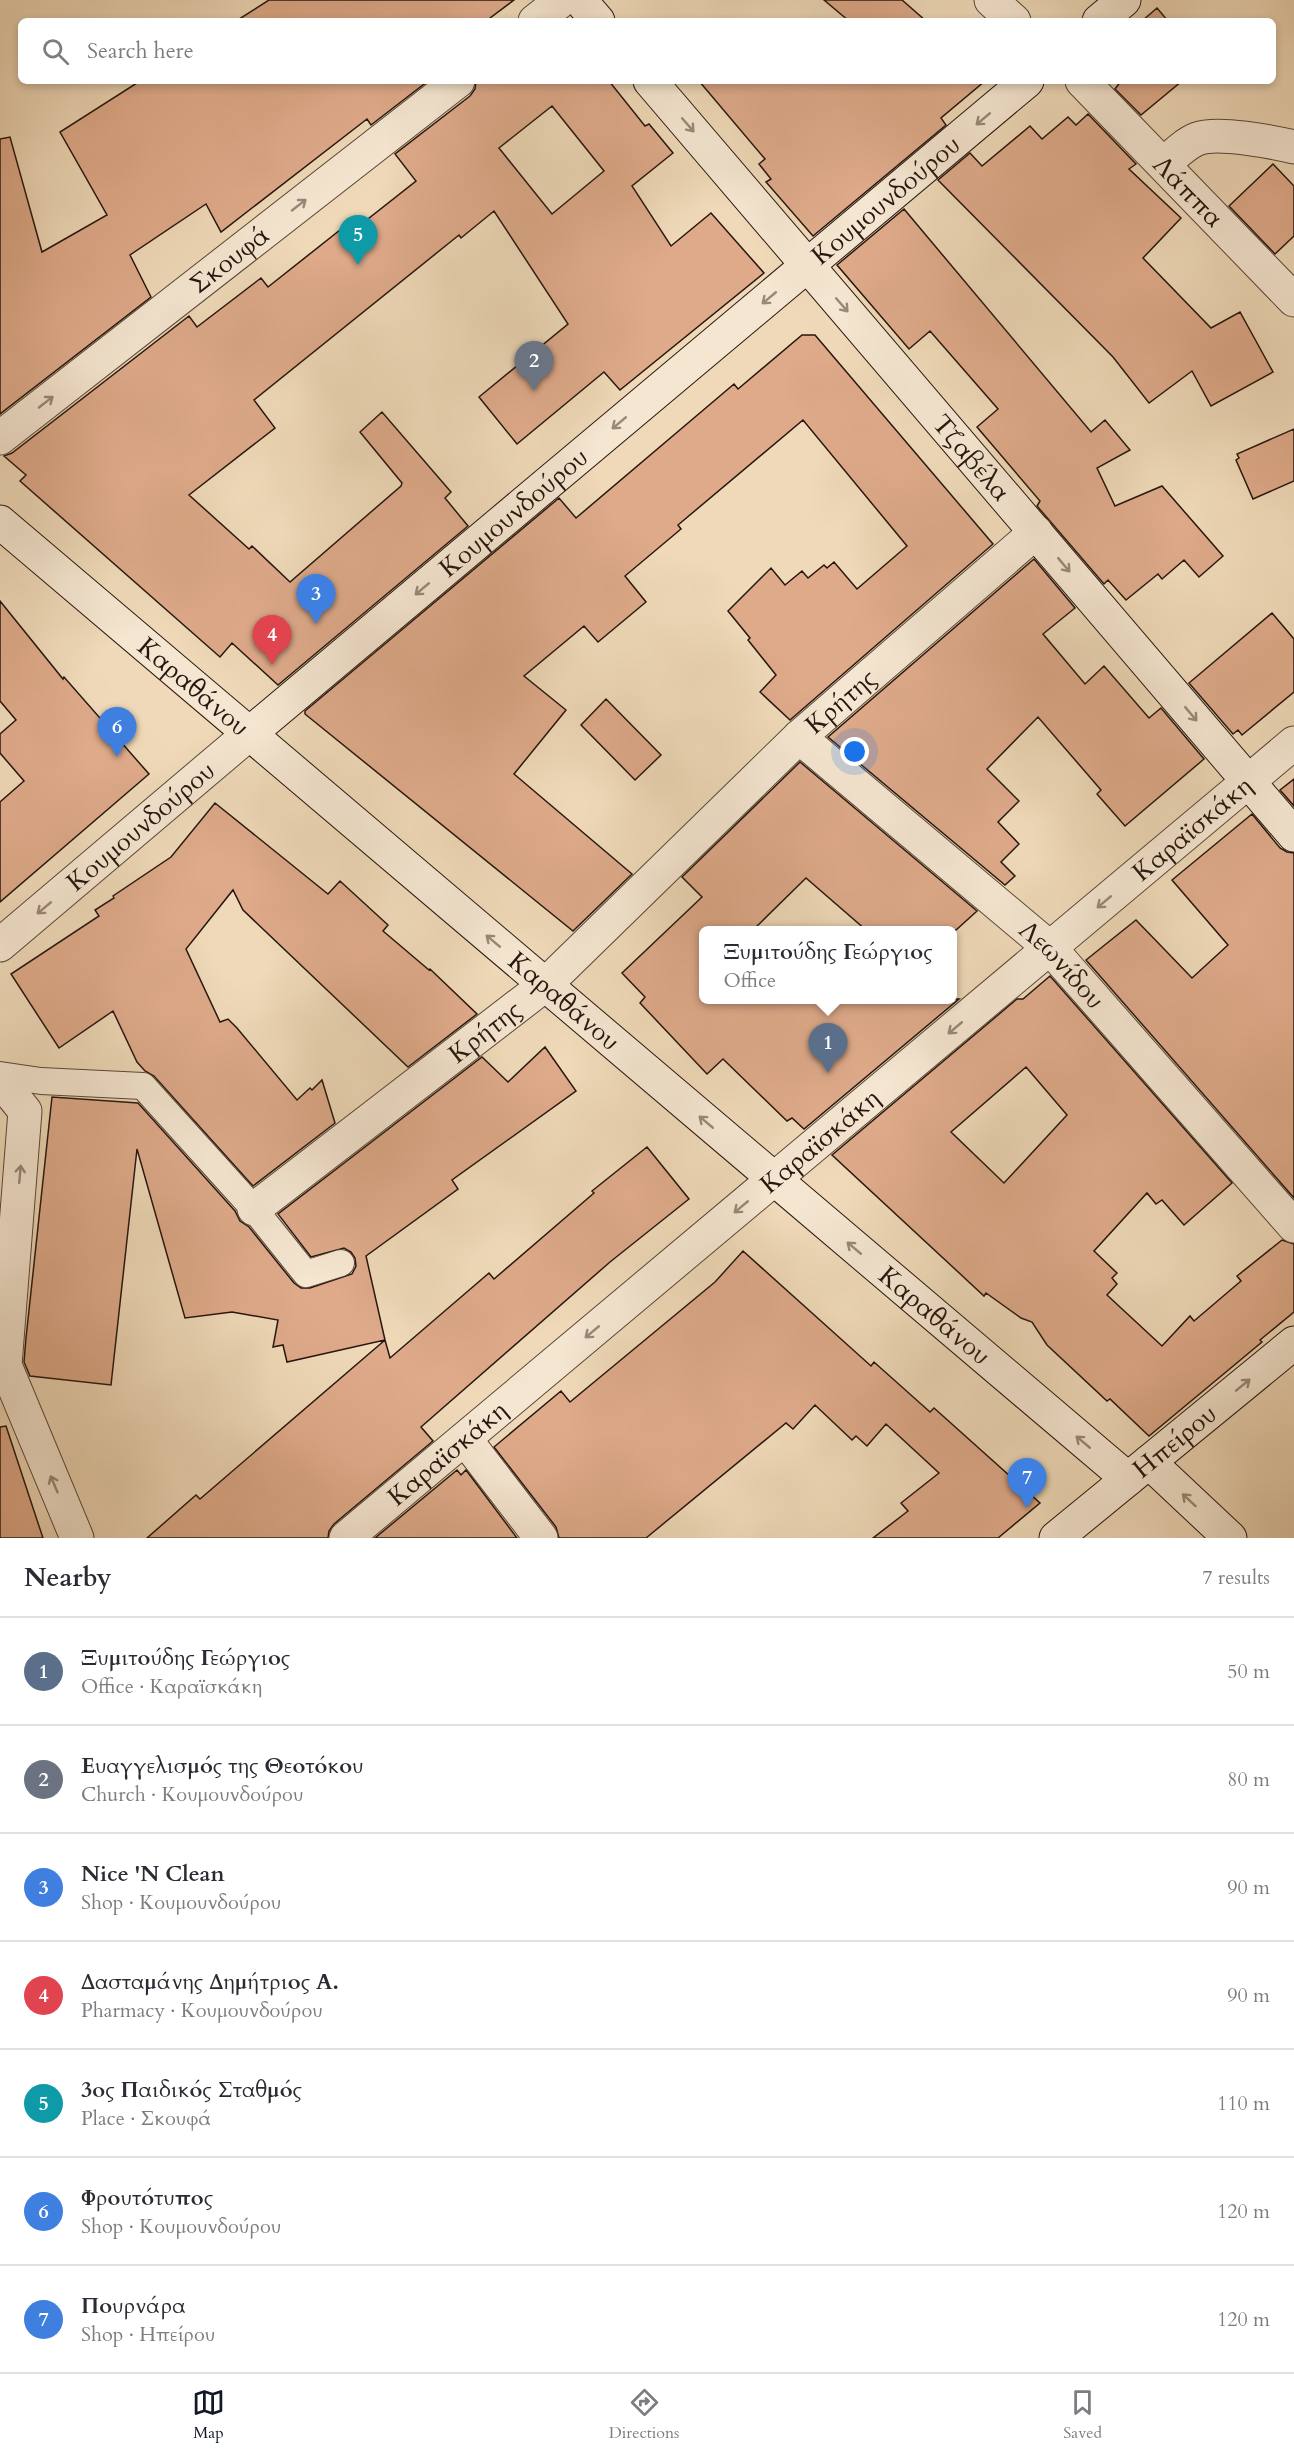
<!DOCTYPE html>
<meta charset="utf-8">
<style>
:root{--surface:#fff;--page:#f2f2f3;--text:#2b2b33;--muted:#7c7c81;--line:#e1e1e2;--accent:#111827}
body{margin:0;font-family:Cardo,serif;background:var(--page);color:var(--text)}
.you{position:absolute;left:855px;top:752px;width:21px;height:21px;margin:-15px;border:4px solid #fff;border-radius:50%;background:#1a73e8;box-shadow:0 0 0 9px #1a73e833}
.badge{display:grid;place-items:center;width:39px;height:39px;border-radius:50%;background:var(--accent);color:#fff;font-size:20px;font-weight:700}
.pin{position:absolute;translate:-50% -50px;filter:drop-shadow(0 2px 3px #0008)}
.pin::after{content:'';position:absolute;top:32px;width:21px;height:18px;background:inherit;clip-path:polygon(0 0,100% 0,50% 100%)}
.popup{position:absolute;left:699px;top:926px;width:258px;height:78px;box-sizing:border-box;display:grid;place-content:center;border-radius:9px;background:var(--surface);filter:drop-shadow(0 2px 4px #0005);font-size:20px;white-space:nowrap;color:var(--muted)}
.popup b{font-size:22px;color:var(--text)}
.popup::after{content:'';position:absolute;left:50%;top:100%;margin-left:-12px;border:12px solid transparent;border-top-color:var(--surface)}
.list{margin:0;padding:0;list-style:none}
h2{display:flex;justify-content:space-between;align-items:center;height:78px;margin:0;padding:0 24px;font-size:26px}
h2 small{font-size:20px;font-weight:400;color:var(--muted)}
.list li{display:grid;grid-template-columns:39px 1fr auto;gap:18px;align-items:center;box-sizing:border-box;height:108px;padding:0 24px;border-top:2px solid var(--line)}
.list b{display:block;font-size:22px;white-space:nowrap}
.list p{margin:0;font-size:20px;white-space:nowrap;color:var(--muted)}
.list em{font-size:20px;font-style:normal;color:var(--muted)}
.icon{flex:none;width:33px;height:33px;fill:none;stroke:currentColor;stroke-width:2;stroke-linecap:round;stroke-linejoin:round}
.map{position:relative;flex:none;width:1294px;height:1538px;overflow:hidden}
.search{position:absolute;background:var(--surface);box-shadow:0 3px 9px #0003;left:18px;right:18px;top:18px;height:66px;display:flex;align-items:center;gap:15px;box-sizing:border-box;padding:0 21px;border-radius:9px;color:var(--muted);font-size:22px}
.sheet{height:834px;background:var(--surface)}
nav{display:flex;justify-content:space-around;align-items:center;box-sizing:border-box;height:84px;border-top:2px solid var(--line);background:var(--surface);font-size:16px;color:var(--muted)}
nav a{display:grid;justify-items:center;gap:3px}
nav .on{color:var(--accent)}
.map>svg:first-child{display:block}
</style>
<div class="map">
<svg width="1294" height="1538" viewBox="0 0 1294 1538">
<rect width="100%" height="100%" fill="#efd9b8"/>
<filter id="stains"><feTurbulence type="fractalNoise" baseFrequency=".00333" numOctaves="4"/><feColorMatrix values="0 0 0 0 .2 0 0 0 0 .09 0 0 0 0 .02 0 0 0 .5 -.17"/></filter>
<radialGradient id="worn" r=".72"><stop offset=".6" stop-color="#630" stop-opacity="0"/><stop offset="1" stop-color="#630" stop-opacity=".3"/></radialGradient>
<path fill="#deaa8a" stroke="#27160f" stroke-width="1.5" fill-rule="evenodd" d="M269,0h245l-28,21h-250z
M824,0h78l24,21h-77z
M1157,8l11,13h-26z
M140,81h288l-57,44 -4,-6 -146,113 -15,-28 -76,51 21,42 -151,117v-275l10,-2 32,115 65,-37 -47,-83z
M476,81h133l36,45 4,-2 24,29 -41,33 39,60 40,-33 53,60 -144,117 -16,-18 -87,72 -38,-47 89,-73 -74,-113 -33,27 -2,-3 -205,165 21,28 -86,67 60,54 3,-3 38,36 111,-96 1,-3 -42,-51 22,-20 69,80 -6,6 23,28 -190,159 -46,-42 -12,14 -200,-176 6,-6 -22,-19 8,-3 177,-137 8,11 64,-49 7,9 72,-57 5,7 71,-56 -21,-27 75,-58 5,-7zM552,106l52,65 -52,43 -53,-66z
M699,81h286l-44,37 5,7 -133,111 -47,-54 5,-3 -12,-15 6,-5z
M1121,81h61l-41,34 -26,-26z
M1088,114l48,50 -7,5 52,49 -38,40 68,70 29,-16 33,60 -62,34 -19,-35 -43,32 -36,-46 -175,-177 32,-27 12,13 48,-40 12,13 26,-22 8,8z
M1273,164l21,22v50l-19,18 -46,-48z
M904,209l187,223 14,-12 25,30 -33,18 18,38 47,-20 61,70 -24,21 -15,-17 -22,19 -4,-5 -32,26 -18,-20 -4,4 -67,-78 3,-5 -63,-74 21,-18 -68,-78 -21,18 -72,-84z
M802,335h13l178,209 -203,176 -30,-28 16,-17 -28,-35 2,-2 -22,-27 43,-43 14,17 17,-14 6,7 16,-13 3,3 7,-6 23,27 50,-43 -104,-126 -125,105 3,4 -56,47 21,26 -48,40 -14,-16 -60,50 42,34 -52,64 118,100 -59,57 -268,-217v-3l254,-213 17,20 158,-134 4,5z
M1294,429v52l-41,18 -17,-39 3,-2 -2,-4z
M1034,559l41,49 -32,26 42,50 19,-18 45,52 12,-10 43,51 -79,67 -28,-32 4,-4 -63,-73 -51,52 32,32 -21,21 21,22 -18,18 14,14 -10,9 -177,-148z
M0,601l63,78 1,-2 85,97 -149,128v-100l24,-21 -24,-28v-19l16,-14 -16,-19z
M1272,613l22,26v53l-52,43 -4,-5 -5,4 -44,-51z
M606,699l55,56 -26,25 -54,-55z
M800,762l177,149 -21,19h-90l-60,-52 -53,52h-49v69h255l-155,130 -12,-11 -5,3 -64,-62 -16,15 -67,-71 5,-6 -23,-24 80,-76 -20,-20z
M1294,779v27l-14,-16z
M215,803l113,91 12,-13 48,44 -5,6 46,39 1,-1 47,45 -69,53 -165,-157 -10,-20 -47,59 34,73 8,-3 9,9 60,72 13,-12 2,2 10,-10 13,43 -82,63 -99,-110 -9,-5 -8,-9 -24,-51 -54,37 -48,-74 88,-58 -4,-6 19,-12 -1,-2 58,-39z
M1252,814l28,34 7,4 7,1v345l-208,-238 50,-40 56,58 36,-33 -56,-65z
M1050,976l182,207 -48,42 -22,-25 -6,4 -9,-11 -53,58 23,22 -5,5 5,6 -10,11 55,51 28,-30 4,5 47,-40 -4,-5 45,-36 12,4v68l-34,28 2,2 -113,94 -39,-37 -3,2 -60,-56 -15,-23 -11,-4 -35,-25 -2,3 -152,-141 185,-156h6zM1026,1067l41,48 -63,68 -53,-51z
M545,1047l31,44 -124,89 6,9 -92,67 19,84 -98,22 -4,-17 -10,2 5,-27 -46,-8 -47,6 -48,-169 -26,236 -81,-9 -6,-14 2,-24 26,-241 86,6 97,108 5,10 9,6 45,56 7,5h9l42,-14 4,-8 -1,-8 -4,-6 -7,-4 -33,9 -33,-43 204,-157 26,25z
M647,1147l42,52 -79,63 -189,165 12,14 -99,83 -5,7 -1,7h-181l49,-43 4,4 185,-159 5,18 99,-85 5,6 100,-86 -2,-2z
M743,1251l128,115 3,-4 56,50 4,-4 106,95 -42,35h-125l35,-27 -7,-8 38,-30 -53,-49 -19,22 -11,-10 -4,4 -37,-35 -22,24 -7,-6 -140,115h-87l-3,-11 -62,-80 67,-56 9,11 145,-120z
M6,1426l30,91 7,21h-43v-111z
M457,1470l4,5 5,-5 51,68h-142z"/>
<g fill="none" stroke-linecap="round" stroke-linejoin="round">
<defs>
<path id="lane" d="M0,1075l41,6 102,5 111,123 52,65 35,-11"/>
<g id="street">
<path d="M991,0l23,21"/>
<path d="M535,21l27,-21"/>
<path id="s1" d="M1082,81l212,219"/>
<path d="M1164,164c10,-9 21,-20 33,-25 20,-8 76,3 97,8"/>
<path id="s2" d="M0,438l458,-357"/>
<path id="s3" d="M799,737l251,211 244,278"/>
<path id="s4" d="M0,945l249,-211"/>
<path d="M0,1080l25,31 -20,254 72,173"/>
<path id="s5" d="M254,1209l291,-224 254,-248 237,-205"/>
<path d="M465,1439l76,99"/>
<path id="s6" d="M346,1538l948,-795"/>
</g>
<g id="secondary">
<path d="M580,0l18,21"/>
<path d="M1099,21l25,-21"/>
<path id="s7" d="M650,81l644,754"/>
<path id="s8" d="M0,522l1128,957"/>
<path id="s9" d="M249,734l778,-653"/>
<path d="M1149,1462l81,76"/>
<path id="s10" d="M1056,1538l238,-195"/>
</g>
</defs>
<use href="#lane" stroke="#594739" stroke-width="28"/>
<use href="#street" stroke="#594739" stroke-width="35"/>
<use href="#secondary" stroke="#27160f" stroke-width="35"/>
<use href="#lane" stroke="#f5e6d1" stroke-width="26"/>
<use href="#street" stroke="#f5e6d1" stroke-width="33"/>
<use href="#secondary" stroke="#f5e6d1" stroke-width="33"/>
</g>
<defs><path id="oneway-shaft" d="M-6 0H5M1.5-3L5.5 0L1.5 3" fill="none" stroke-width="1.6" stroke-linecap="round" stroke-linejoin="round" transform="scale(1.5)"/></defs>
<g stroke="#98887a">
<use href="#oneway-shaft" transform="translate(983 119) rotate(140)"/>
<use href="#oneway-shaft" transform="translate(688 125) rotate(49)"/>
<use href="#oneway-shaft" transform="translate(299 205) rotate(-38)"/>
<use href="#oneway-shaft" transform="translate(769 298) rotate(140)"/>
<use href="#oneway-shaft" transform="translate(842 305) rotate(49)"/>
<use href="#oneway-shaft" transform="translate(46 402) rotate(-38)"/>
<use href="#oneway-shaft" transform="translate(619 423) rotate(140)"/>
<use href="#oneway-shaft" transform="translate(1064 565) rotate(50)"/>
<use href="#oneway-shaft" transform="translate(422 589) rotate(140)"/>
<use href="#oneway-shaft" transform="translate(1191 714) rotate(50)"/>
<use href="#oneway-shaft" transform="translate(1104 902) rotate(140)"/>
<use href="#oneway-shaft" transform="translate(44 908) rotate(140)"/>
<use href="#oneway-shaft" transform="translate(493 941) rotate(-140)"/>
<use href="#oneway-shaft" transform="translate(955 1028) rotate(140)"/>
<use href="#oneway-shaft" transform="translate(706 1122) rotate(-140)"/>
<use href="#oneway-shaft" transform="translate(20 1174) rotate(-85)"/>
<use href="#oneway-shaft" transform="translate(741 1207) rotate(140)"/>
<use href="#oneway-shaft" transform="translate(854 1248) rotate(-140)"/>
<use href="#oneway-shaft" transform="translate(592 1332) rotate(140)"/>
<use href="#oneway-shaft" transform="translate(1243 1385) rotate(-39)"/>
<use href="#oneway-shaft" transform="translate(1083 1442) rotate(-140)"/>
<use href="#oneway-shaft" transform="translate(54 1484) rotate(-113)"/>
<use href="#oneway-shaft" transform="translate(1189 1500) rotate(-137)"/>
</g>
<g text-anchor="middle" stroke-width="5" stroke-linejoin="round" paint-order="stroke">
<g font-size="26" fill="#27160f" stroke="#f5e6d1">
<text dy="9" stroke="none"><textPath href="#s1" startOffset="153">Λάππα</textPath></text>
<text dy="9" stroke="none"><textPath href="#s9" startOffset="831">Κουμουνδούρου</textPath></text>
<text dy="9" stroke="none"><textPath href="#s2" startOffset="291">Σκουφά</textPath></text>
<text dy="9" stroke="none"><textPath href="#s7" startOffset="495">Τζαβέλα</textPath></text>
<text dy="9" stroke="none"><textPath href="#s9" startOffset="345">Κουμουνδούρου</textPath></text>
<text dy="9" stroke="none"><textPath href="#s8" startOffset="254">Καραθάνου</textPath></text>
<text dy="9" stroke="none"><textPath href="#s5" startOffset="777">Κρήτης</textPath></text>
<text dy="9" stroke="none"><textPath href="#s4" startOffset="184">Κουμουνδούρου</textPath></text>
<text dy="9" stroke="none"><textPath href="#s6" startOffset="1104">Καραϊσκάκη</textPath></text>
<text dy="9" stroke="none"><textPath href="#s3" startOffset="348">Λεωνίδου</textPath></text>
<text dy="9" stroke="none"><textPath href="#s8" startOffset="740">Καραθάνου</textPath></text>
<text dy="9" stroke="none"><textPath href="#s5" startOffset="291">Κρήτης</textPath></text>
<text dy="9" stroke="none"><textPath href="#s6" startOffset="618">Καραϊσκάκη</textPath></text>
<text dy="9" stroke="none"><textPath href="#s8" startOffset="1226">Καραθάνου</textPath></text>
<text dy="9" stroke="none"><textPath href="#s10" startOffset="153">Ηπείρου</textPath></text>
<text dy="9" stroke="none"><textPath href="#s6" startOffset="132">Καραϊσκάκη</textPath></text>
</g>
</g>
<rect width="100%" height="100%" filter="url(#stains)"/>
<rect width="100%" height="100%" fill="url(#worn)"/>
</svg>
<div class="you"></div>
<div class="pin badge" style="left:828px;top:1073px;background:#5c6f8a">1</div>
<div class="popup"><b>Ξυμιτούδης Γεώργιος</b>Office</div>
<div class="pin badge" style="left:534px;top:391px;background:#6b7280">2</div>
<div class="pin badge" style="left:316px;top:624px;background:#3f7fe0">3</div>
<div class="pin badge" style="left:272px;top:665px;background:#e0444e">4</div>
<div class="pin badge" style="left:358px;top:265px;background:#0f9aa8">5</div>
<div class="pin badge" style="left:117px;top:757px;background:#3f7fe0">6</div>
<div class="pin badge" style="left:1027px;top:1508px;background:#3f7fe0">7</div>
<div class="search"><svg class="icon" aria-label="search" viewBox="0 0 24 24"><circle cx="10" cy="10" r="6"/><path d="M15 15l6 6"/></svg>Search here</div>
</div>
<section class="sheet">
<h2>Nearby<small>7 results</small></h2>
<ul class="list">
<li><span class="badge" style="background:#5c6f8a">1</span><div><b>Ξυμιτούδης Γεώργιος</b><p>Office · Καραϊσκάκη</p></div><em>50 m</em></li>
<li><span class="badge" style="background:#6b7280">2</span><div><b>Ευαγγελισμός της Θεοτόκου</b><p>Church · Κουμουνδούρου</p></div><em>80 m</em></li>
<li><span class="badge" style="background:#3f7fe0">3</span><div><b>Nice 'N Clean</b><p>Shop · Κουμουνδούρου</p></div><em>90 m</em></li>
<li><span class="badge" style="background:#e0444e">4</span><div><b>Δασταμάνης Δημήτριος Α.</b><p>Pharmacy · Κουμουνδούρου</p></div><em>90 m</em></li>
<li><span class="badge" style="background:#0f9aa8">5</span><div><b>3ος Παιδικός Σταθμός</b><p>Place · Σκουφά</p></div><em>110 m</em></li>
<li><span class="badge" style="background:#3f7fe0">6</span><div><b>Φρουτότυπος</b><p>Shop · Κουμουνδούρου</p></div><em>120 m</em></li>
<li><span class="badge" style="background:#3f7fe0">7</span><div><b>Πουρνάρα</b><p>Shop · Ηπείρου</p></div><em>120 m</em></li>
</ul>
</section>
<nav>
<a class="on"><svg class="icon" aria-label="map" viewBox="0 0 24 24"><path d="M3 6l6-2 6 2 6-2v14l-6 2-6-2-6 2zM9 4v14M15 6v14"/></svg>Map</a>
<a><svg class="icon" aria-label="directions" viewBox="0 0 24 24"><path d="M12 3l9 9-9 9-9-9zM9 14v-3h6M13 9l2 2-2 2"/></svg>Directions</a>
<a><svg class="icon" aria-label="saved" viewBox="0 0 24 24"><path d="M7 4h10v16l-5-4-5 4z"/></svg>Saved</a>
</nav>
